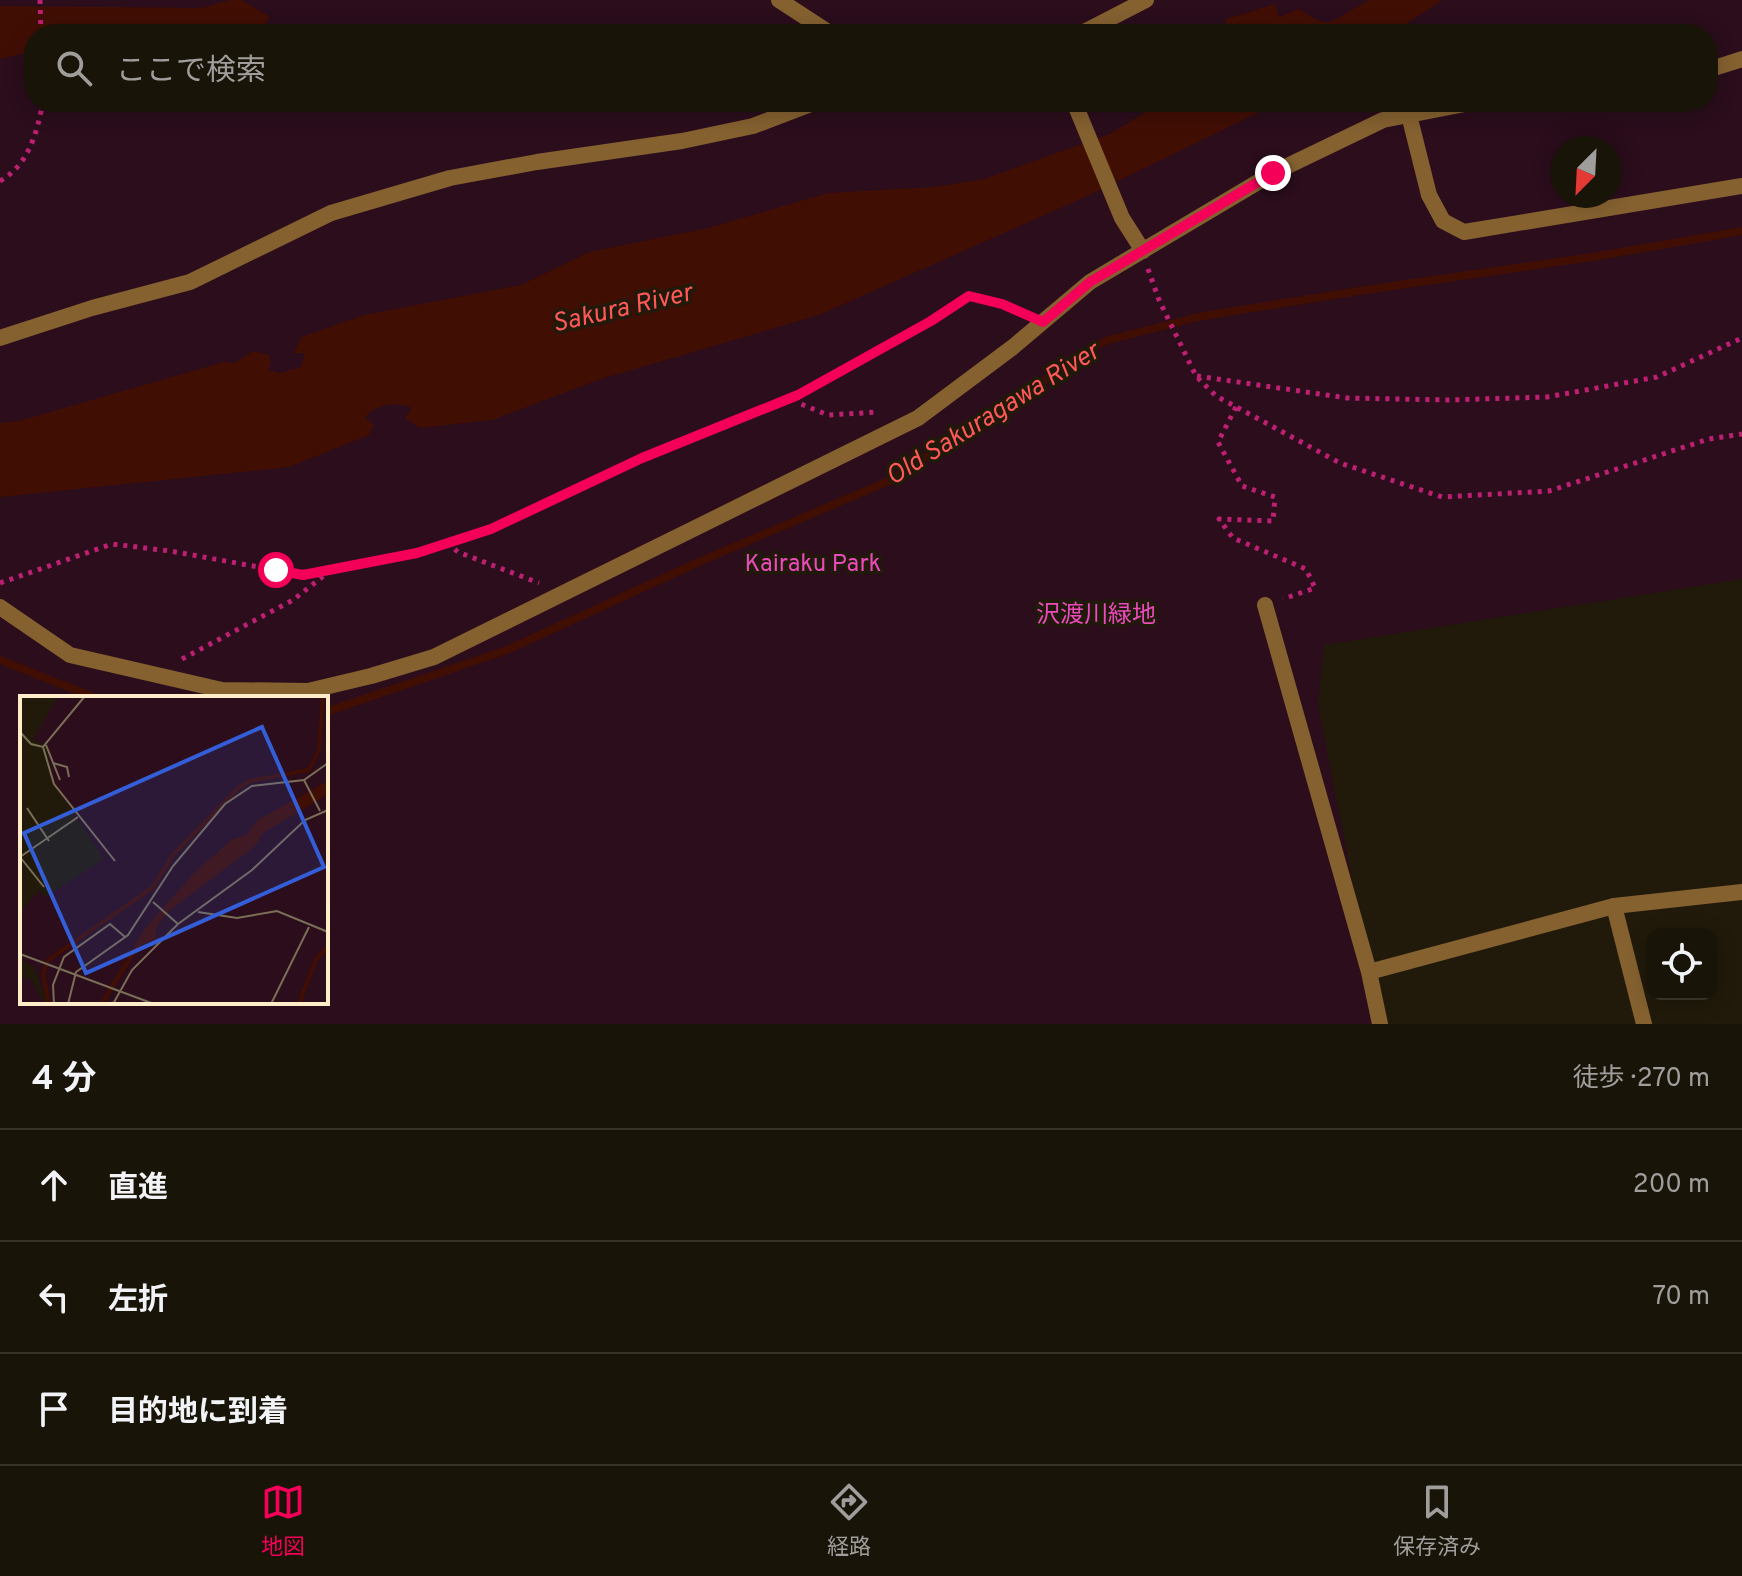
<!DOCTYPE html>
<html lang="ja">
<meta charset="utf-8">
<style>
:root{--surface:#191408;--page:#221d12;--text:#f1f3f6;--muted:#9f9e9c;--line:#373329;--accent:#f50059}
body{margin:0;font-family:Overpass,"Noto Sans JP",sans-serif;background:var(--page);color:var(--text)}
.controls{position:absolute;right:24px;bottom:24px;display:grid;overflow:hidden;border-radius:16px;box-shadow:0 4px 20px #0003}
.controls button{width:72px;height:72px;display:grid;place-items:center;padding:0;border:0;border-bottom:2px solid var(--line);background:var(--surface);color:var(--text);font:40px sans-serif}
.compass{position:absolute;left:1550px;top:136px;width:72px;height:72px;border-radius:50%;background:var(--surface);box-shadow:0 4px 20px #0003;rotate:204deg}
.stop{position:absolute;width:24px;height:24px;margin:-18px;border:6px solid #f50059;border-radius:50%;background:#fff}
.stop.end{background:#f50059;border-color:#fff;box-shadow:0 2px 8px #0008}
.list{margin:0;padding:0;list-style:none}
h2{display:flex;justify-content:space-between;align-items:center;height:104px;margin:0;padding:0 32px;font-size:34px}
h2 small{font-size:26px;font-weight:400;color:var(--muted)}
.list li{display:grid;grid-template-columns:52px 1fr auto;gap:24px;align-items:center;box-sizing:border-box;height:112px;padding:0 32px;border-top:2px solid var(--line)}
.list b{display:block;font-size:30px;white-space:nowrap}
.list em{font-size:26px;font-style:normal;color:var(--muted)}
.icon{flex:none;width:44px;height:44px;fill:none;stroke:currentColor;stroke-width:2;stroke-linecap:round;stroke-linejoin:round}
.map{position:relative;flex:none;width:1742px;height:1024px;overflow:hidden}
.search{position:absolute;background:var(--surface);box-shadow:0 4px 20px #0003;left:24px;right:24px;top:24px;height:88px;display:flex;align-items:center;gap:20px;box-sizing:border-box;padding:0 28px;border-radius:32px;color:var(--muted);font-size:30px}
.sheet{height:440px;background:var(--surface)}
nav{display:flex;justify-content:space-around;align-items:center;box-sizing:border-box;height:112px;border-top:2px solid var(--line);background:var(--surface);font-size:22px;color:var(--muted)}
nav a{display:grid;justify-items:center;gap:4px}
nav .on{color:var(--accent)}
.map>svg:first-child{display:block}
</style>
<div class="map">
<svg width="1742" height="1024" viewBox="0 0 1742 1024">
<rect width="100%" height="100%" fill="#211a0a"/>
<path fill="#2b0d1c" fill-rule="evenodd" d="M0,0h1742v579l-418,66 -6,59 62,320h-1380zM34,34h1674v68h-1674zM1562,148h48v48h-48zM22,698h304v304h-304z"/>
<path fill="#410e04" d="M230,0h11l29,17 -12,16 -69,-7 -57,8h-98v17l-34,8v-53l202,2z
M1370,0h73l-53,34h-165l1,-15 49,-15 4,13 20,-8 18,11 11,3z
M1162,102h118l-197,96 -264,117 -218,64 -109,41 -72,8 -15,-10 7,-10c-14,-7 -36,-4 -47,9l9,8 -5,10 -80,32 -289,30v-74l19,-2 205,-59 11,1 18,-12 16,4 2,8 -3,7 11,3 22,-6 4,-14h-12l9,-16 62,-22 157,-30 68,-33 119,-24 120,-35 106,-6 50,-8 126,-45z"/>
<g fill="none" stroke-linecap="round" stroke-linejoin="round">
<path stroke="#410e04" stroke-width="8" d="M0,660l96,38
M326,712l181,-62 194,-89 188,-80 216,-140 93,-24 167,-27 234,-34 143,-25"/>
<path stroke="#bd2072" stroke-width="5" stroke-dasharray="4 6" stroke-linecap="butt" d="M40,0l1,34
M0,181c29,-16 37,-49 43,-79
M1148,269l11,31 37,76 20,20 124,67 102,34 107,-6 160,-52 33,-5
M1197,376l150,22 101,2 99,-3 110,-20 85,-39
M798,395l3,9 27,11 51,-3
M1236,407l-18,35 24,44 33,11 -2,24 -54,-2 14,19 73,31 9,19 -32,11
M447,543l11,9 81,31
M0,583l112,-39 58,7 133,24 114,-22 74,-24 151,-71 156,-63 133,-74 38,-25 33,8 21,9
M182,659l111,-59 38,-30"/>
<path stroke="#856130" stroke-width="16" d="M779,0l52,34
M1080,34l66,-34
M1708,70l34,-11
M1074,102l48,116 21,33
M1409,115l20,80 14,26 21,11 278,-46
M0,338l92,-30 98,-26 141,-69 119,-35 87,-16 145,-21 71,-15 63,-24
M0,607l70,48 152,35 86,1 63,-15 63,-19 484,-239 95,-71 77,-65 183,-109 110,-53 92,-18
M1614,906l30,118"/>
<path stroke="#856130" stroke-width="16" d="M1265,605l104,367 11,52
M1369,972l245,-66 128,-14"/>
</g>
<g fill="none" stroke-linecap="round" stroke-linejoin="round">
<path stroke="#f50059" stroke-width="10" d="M276,570l27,5 114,-22 74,-24 151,-71 156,-63 133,-74 38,-25 33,8 41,18 47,-40 183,-109"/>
</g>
<g text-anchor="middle" stroke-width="7" stroke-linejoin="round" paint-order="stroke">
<g font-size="24" fill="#eb4abd" stroke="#211a0a">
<text x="813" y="571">Kairaku Park</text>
<text x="1096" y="622">沢渡川緑地</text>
</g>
<g font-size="26" font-style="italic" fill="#ff5858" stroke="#211a0a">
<text transform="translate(622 307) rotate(-13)" y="9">Sakura River</text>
<text transform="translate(992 413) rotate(-32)" y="9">Old Sakuragawa River</text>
</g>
</g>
<g transform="translate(20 696)">
<rect width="308" height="308" fill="#211a0a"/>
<path d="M38,0h270l-3,308h-277l-14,-37 -14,-9v-45l19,-23 6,7 59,-38 -50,-75 -8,-39 -13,-5zM0,283h11l14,25h-25z" fill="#2b0d1c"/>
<path d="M308,85v13l-65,39 -8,13 -86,65 -13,17v11l-15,6 -37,59h-5l46,-75 48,-55 38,-34 17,-6 8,-13z" fill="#410e04"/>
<path fill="none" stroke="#410e04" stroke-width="4" d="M29,308l-6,-30 5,-14 104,-72 21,-33 65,-67 12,-7 59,-11 10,-20 4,-53M279,308l17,-45 12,-12"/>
<path fill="none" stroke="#7a6e57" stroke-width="2" d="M0,36l11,12 12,3 42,-51M26,49l14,35M23,51l11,37 61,77M33,67l14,4 2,10M284,84l16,31M7,112l22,33M0,161l58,-40M0,161l24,30M133,206l25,22M178,216l39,6 40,-7 51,21M0,258l134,50M34,308l-1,-19 11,-28 46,-33 15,13M48,308l8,-32 52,-37 45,-69 52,-62 27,-18 52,-6 24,-17M93,308l19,-34 46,-46 74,-54 53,-50 23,-10M251,308l38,-77"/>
<path fill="#345ed7" fill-opacity="0.15" stroke="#345ed7" stroke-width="4" d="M242,31l62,140 -238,106 -62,-140z"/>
<rect width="308" height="308" fill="none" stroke="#ffedca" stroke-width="4"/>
</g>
</svg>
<div class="controls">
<button><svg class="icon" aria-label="locate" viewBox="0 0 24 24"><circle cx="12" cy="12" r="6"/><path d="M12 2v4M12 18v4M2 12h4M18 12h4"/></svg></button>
</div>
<svg class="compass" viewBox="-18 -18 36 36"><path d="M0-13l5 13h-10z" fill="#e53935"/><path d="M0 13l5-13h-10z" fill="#9f9e9c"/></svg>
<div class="stop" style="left:276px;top:570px"></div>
<div class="stop end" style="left:1273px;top:173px"></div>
<div class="search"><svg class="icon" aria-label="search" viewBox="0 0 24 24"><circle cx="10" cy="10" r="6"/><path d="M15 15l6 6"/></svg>ここで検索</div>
</div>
<section class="sheet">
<h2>4 分<small>徒歩 · 270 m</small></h2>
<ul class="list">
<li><svg class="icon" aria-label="ahead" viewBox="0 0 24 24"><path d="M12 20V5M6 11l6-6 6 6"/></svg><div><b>直進</b></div><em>200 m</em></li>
<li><svg class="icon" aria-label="left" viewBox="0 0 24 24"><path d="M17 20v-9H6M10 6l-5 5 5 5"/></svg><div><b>左折</b></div><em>70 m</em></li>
<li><svg class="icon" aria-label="arrive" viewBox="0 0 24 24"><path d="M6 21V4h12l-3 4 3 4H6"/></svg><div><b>目的地に到着</b></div></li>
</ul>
</section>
<nav>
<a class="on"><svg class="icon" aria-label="map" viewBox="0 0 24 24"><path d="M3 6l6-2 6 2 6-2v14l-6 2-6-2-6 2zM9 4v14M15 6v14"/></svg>地図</a>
<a><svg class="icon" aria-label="directions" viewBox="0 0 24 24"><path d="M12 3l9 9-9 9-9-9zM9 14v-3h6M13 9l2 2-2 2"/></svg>経路</a>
<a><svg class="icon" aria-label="saved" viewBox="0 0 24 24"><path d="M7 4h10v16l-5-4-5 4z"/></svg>保存済み</a>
</nav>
